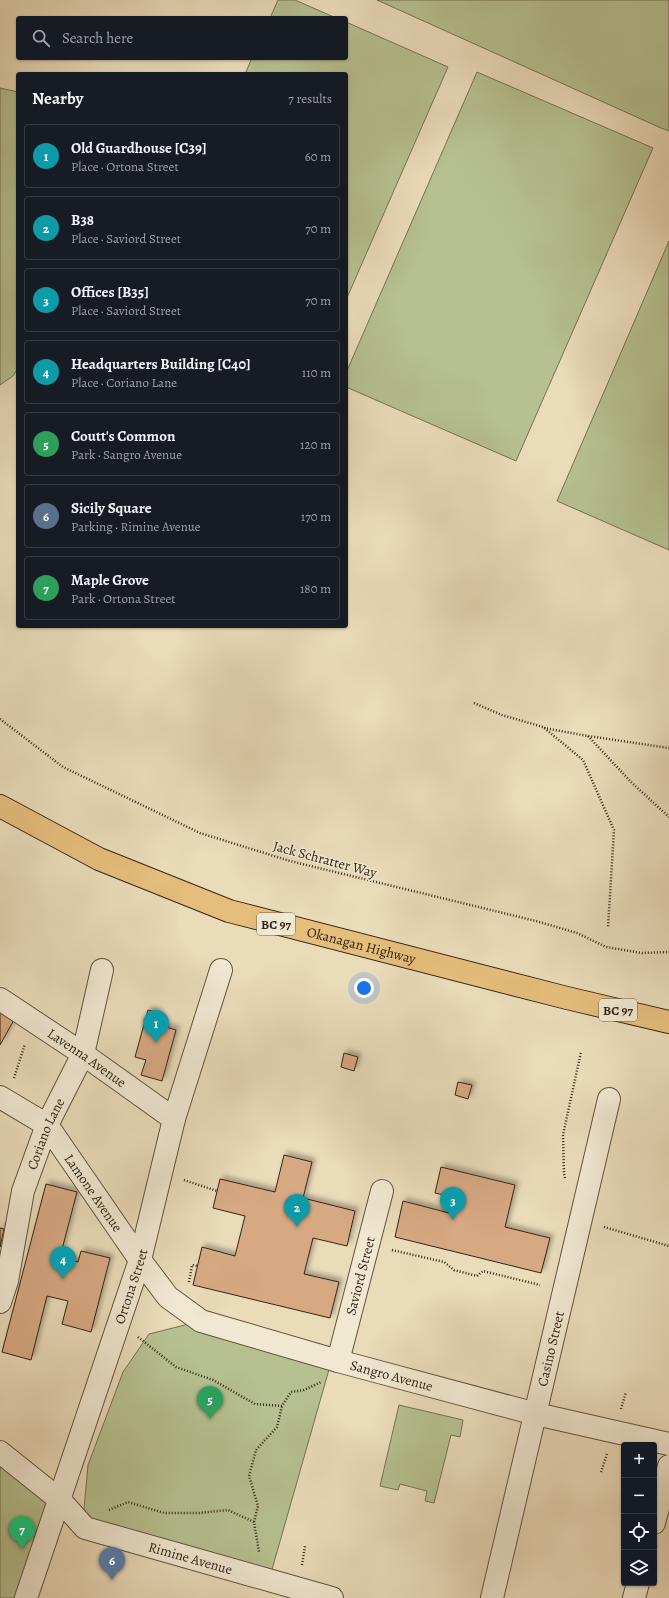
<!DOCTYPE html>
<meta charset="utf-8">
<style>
:root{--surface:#171b24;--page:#242831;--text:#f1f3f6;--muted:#9ea1a6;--line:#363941;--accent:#c59692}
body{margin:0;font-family:Alegreya,serif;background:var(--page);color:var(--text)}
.controls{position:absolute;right:12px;bottom:12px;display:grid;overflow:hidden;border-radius:4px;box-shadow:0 1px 3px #0004}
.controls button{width:36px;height:36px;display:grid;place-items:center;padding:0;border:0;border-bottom:1px solid var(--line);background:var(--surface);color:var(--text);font:20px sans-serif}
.you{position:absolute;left:364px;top:988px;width:14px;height:14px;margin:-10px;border:3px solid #fff;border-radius:50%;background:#1a73e8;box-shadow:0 0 0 6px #1a73e833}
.badge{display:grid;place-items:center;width:26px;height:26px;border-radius:50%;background:var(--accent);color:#fff;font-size:13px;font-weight:700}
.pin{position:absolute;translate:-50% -33px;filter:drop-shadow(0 1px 2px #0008)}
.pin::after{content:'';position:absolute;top:21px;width:14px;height:12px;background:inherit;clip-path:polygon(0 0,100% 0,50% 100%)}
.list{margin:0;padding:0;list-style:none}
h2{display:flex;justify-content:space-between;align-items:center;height:52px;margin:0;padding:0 16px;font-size:17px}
h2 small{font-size:13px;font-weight:400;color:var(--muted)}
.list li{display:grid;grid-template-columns:26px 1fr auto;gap:12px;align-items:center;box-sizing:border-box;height:64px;margin:0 8px 8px;padding:0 8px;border:1px solid var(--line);border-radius:4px}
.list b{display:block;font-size:15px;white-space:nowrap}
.list p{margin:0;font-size:13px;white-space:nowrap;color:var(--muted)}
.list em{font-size:13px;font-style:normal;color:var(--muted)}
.icon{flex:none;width:22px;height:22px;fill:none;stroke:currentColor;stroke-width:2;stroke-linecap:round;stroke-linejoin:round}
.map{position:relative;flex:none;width:669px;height:1598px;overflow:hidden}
.search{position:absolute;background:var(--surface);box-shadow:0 1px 3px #0004;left:16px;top:16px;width:332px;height:44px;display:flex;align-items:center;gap:10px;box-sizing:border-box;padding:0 14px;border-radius:4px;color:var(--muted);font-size:15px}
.panel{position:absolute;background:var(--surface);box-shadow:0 1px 3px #0004;left:16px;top:72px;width:332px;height:556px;border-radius:4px}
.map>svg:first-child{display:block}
</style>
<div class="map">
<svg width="669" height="1598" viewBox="0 0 669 1598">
<defs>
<filter id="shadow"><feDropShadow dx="3.5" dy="-3.5" stdDeviation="2" flood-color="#0004"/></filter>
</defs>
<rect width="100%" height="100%" fill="#eadbb9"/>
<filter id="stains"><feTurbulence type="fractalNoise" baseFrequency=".005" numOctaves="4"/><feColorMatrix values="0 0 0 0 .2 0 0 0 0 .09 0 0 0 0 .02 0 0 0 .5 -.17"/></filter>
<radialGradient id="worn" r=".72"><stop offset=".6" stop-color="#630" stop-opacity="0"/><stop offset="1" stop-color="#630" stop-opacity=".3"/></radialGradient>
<path fill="#b6c090" stroke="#757253" d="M278,0h17l41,18h-66z
M377,0h292v131l-8,-3z
M346,22l102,45 -102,233v-226h-101l7,-16h94z
M477,72l176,76 -137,313 -170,-74v-14z
M0,88l18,4v276l-5,8 -13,9z
M669,241v309l-112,-49z
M201,1321l131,38 -63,221 -171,-48 -14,-23 4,-44 35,-93 26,-38z
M399,1405l64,15 -3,17 -9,-2 -17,68 -9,-2 2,-10 -27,-7 -2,6 -18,-4z
M0,1452l60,48 -34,98h-26z"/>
<path fill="#d7a983" stroke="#342516" filter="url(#shadow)" d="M0,1010l15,8 -15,27z
M148,1010l11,3 -3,11 20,6 -14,51 -21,-6 5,-15 -11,-3z
M344,1053l14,4 -4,14 -13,-4z
M458,1082l14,3 -4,14 -13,-4z
M284,1155l28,7 -9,36 52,13 -8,35 -34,-8 -9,36 35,8 -9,36 -137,-33 9,-38 33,9 10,-40 -32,-8 7,-29 55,13z
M441,1167l74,18 -10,42 45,11 -9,35 -146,-36 8,-36 46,12 4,-16 -18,-4z
M46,1184l31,8 -17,65 18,5 3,-11 29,7 -19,74 -29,-8 6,-23 -21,-5 -16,64 -29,-8z
M0,1228l4,1 -4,18z"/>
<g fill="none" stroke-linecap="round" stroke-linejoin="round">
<defs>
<g id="minor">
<path id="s1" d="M0,999l83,55 91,65"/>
<path id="s2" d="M0,1097l47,28 93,135 28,37 33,24 137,40 198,53 133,30"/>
<path id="s3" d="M0,1302l7,-21 16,-90 24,-66 36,-71 19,-84"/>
<path id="s4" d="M338,1361l44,-170"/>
<path id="s5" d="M0,1452l60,48 25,28 247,70"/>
<path d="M654,1523l15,-57"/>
<path id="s6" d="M26,1598l114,-338 34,-141 47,-149"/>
<path id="s7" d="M492,1598l117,-499"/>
<path d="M634,1598l4,-15"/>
</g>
<g id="highway">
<path id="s8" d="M0,806l99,53 130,52 338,87 102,24"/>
</g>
</defs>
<use href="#minor" stroke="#62523f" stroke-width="24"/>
<use href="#highway" stroke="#342516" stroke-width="24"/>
<path stroke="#342516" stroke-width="2.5" stroke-dasharray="1 2" stroke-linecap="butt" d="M474,703l28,12 41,12 40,33 31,70 -6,97
M0,719l63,48 137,66 90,28 246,60 41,12 29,14 36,6 27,-1
M544,728l44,8 81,12
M588,736l43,46 38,35
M14,1078l11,-34
M565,1178l-1,-4 -1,-39 18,-83
M184,1180l33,11
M604,1227l65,19
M392,1250l52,12 10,8 23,6 6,-5 57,14
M189,1282l3,-17 6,1
M138,1337l38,30 37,13 42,24 27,2 9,-14 13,-2 17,-8
M621,1409l5,-17
M601,1472l6,-18
M109,1510l19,-8 36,11h35l29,-3 26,12 5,30
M254,1522l4,-16 -9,-30 7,-26 21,-23 5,-21
M302,1565l3,-19"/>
<use href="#minor" stroke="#f1e8d2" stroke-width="22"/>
<use href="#highway" stroke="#e5be7c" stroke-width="22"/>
</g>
<g text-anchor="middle" stroke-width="3" stroke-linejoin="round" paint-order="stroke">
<g fill="#f1e8d2" stroke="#6d604e" stroke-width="1">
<rect x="257" y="913" width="38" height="22" rx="3"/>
<rect x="599" y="999" width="38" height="22" rx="3"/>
</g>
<g font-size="13" font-weight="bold" fill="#342516">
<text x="276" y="929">BC 97</text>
<text x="618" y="1015">BC 97</text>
</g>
<g font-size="14" fill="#342516" stroke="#f1e8d2">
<text transform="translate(325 859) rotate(15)" y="5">Jack Schratter Way</text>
<text dy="5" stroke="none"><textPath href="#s8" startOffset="389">Okanagan Highway</textPath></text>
<text dy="5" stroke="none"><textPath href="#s1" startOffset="105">Lavenna Avenue</textPath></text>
<text dy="5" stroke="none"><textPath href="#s3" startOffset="175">Coriano Lane</textPath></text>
<text dy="5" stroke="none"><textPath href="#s2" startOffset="137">Lamone Avenue</textPath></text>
<text dy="5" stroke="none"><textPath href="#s4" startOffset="88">Saviord Street</textPath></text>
<text dy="5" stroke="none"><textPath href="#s6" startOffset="329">Ortona Street</textPath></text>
<text dy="5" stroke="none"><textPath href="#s7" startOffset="256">Casino Street</textPath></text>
<text dy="5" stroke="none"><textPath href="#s2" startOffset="504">Sangro Avenue</textPath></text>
<text dy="5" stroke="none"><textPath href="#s5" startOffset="224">Rimine Avenue</textPath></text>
</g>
</g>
<rect width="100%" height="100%" filter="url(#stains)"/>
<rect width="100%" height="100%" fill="url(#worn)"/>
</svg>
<div class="controls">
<button>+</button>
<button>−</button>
<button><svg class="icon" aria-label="locate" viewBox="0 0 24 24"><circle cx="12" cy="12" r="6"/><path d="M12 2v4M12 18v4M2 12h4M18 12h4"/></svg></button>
<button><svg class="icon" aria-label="layers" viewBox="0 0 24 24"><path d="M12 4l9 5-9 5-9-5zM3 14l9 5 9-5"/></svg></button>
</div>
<div class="you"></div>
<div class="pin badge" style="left:156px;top:1043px;background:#0f9aa8">1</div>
<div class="pin badge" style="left:297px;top:1227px;background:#0f9aa8">2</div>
<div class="pin badge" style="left:453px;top:1220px;background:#0f9aa8">3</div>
<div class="pin badge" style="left:63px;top:1279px;background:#0f9aa8">4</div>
<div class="pin badge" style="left:210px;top:1419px;background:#2e9e5b">5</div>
<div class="pin badge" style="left:112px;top:1580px;background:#5c6f8a">6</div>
<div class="pin badge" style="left:22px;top:1549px;background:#2e9e5b">7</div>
<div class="search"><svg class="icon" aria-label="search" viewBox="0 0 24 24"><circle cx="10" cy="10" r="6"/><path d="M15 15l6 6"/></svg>Search here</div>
<section class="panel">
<h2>Nearby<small>7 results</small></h2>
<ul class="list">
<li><span class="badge" style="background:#0f9aa8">1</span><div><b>Old Guardhouse [C39]</b><p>Place · Ortona Street</p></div><em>60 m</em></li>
<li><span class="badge" style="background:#0f9aa8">2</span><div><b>B38</b><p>Place · Saviord Street</p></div><em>70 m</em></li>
<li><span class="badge" style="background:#0f9aa8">3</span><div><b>Offices [B35]</b><p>Place · Saviord Street</p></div><em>70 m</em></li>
<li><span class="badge" style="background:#0f9aa8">4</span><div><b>Headquarters Building [C40]</b><p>Place · Coriano Lane</p></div><em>110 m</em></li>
<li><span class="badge" style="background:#2e9e5b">5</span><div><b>Coutt's Common</b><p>Park · Sangro Avenue</p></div><em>120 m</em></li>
<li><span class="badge" style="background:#5c6f8a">6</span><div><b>Sicily Square</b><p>Parking · Rimine Avenue</p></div><em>170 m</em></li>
<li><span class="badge" style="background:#2e9e5b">7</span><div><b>Maple Grove</b><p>Park · Ortona Street</p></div><em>180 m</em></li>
</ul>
</section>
</div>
